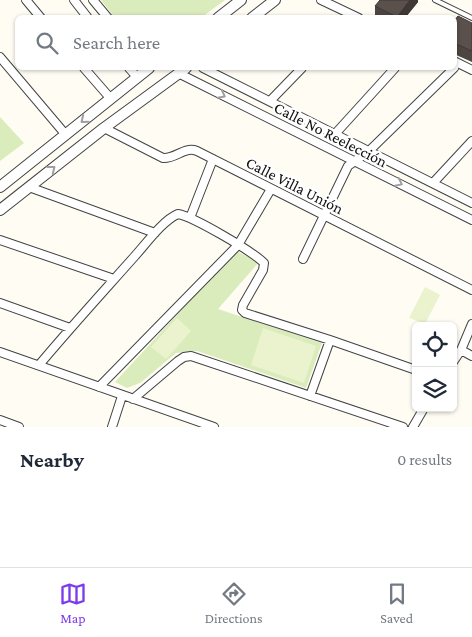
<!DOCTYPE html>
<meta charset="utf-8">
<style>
:root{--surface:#fff;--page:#f2f2f3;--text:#1f2937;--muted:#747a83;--line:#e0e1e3;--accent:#7c3aed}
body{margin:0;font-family:"Crimson Pro",serif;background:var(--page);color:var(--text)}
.controls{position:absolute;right:15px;bottom:15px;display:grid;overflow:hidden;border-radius:8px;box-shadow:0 1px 4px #0004}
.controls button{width:45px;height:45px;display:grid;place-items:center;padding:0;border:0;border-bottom:1px solid var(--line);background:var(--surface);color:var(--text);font:25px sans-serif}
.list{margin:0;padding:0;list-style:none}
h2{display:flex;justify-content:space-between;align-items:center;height:65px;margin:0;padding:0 20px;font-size:21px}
h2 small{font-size:16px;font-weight:400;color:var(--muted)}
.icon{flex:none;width:28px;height:28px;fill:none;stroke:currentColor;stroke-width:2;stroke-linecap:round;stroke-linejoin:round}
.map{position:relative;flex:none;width:472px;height:427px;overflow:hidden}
.search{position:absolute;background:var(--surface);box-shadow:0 1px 4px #0004;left:15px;right:15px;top:15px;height:55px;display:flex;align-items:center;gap:12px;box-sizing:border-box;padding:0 18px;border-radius:8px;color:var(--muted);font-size:19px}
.sheet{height:140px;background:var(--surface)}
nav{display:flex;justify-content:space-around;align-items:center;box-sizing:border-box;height:70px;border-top:1px solid var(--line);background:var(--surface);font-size:14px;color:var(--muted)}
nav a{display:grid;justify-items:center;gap:2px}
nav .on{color:var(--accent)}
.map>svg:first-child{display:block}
</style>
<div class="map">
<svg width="472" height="427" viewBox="0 0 472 427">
<rect width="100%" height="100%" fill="#fffcf4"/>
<path fill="#daecbb" d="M101,0h124l-23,17 -87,1z
M0,117l24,26 -24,18z
M236,251l23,11 -41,47 104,34 -16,45 -109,-37 -21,2 -36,30 -13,5 -12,-6z"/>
<path fill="#eaf3cd" d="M425,287l15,8 -15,29 -16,-6z
M177,318l14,13 -25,28 -15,-12z
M263,328l53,18 -12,37 -53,-18z"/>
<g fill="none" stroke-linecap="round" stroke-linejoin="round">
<defs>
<path id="service" d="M435,0l37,18"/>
<path id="minor" d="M26,0l15,18
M74,0l14,18
M93,0l15,18
M321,0l38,18
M0,57l66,78
M454,61l18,9
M84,68l27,31
M129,68l8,9
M203,68l269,135
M178,73l294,147
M270,101l32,-33
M104,128l59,30c13,1 21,-12 34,-7l275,139
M335,134l60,-66
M433,183l39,-42
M29,187l126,46
M190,218l23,-59
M0,240l114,39
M303,259l45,-93 21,-15 85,-83
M0,303l70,25
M461,350l11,6
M0,352l214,75
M453,362l8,-12 11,-26
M39,365c31,-37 63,-72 95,-108 11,-12 29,-37 44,-43 16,3 74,37 86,49l-1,7 -20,35 -1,5 3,3 85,27 86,30
M99,387l139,-142 33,-56
M310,396l20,-56
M133,399l45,-38 6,-4 7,-1 212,71
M0,420l19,7
M112,427l10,-31
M413,427l11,-19"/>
<path id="tertiary" d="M218,18l23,-18
M252,18l23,-18
M0,187l149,-119
M0,210l104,-82 82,-60"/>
</defs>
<use href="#service" stroke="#434343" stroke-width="6"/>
<use href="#minor" stroke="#434343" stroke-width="10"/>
<use href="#tertiary" stroke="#434343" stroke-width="12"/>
<use href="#service" stroke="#fff" stroke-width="4"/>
<use href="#minor" stroke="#fff" stroke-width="8"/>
<use href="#tertiary" stroke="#fff" stroke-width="10"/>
</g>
<path fill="#4d4541" d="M418,0v2l-13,16 -30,-1v-11z
M454,21l18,2v39l-18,-8z"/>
<path fill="#3f3835" d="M410,0h8v2l-13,16h-8z"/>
<path fill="#5a504c" stroke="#3f3835" d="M380,0h30l-13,17 -22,-11z
M458,16l14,7v28l-18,-8v-22z"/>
<defs><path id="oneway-chevron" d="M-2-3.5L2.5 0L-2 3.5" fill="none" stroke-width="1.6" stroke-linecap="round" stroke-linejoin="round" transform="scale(1.25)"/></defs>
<g stroke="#9f9f9f">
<use href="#oneway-chevron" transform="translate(222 95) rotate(27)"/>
<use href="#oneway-chevron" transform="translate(84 120) rotate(141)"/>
<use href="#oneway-chevron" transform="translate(52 169) rotate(-38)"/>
<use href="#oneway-chevron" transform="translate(399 183) rotate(26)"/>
</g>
<g text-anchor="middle" stroke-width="5" stroke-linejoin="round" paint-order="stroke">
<g font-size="16" fill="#101010" stroke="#fff">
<text transform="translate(331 134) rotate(27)" y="6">Calle No Reelección</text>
<text transform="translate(295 185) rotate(27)" y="6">Calle Villa Unión</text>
</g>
</g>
</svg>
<div class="controls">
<button><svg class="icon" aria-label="locate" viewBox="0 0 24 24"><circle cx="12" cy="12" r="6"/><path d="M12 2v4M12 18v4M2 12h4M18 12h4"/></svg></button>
<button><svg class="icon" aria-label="layers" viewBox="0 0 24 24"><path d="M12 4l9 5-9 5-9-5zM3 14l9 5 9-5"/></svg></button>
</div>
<div class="search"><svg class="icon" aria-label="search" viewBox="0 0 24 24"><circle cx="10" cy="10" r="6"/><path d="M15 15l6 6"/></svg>Search here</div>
</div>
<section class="sheet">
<h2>Nearby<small>0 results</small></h2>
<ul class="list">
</ul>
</section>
<nav>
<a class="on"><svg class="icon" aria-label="map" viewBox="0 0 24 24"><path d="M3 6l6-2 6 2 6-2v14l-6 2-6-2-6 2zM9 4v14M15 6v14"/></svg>Map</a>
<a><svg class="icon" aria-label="directions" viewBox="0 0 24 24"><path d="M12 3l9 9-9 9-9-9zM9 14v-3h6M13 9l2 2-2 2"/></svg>Directions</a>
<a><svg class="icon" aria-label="saved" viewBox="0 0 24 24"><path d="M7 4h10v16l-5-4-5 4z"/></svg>Saved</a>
</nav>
